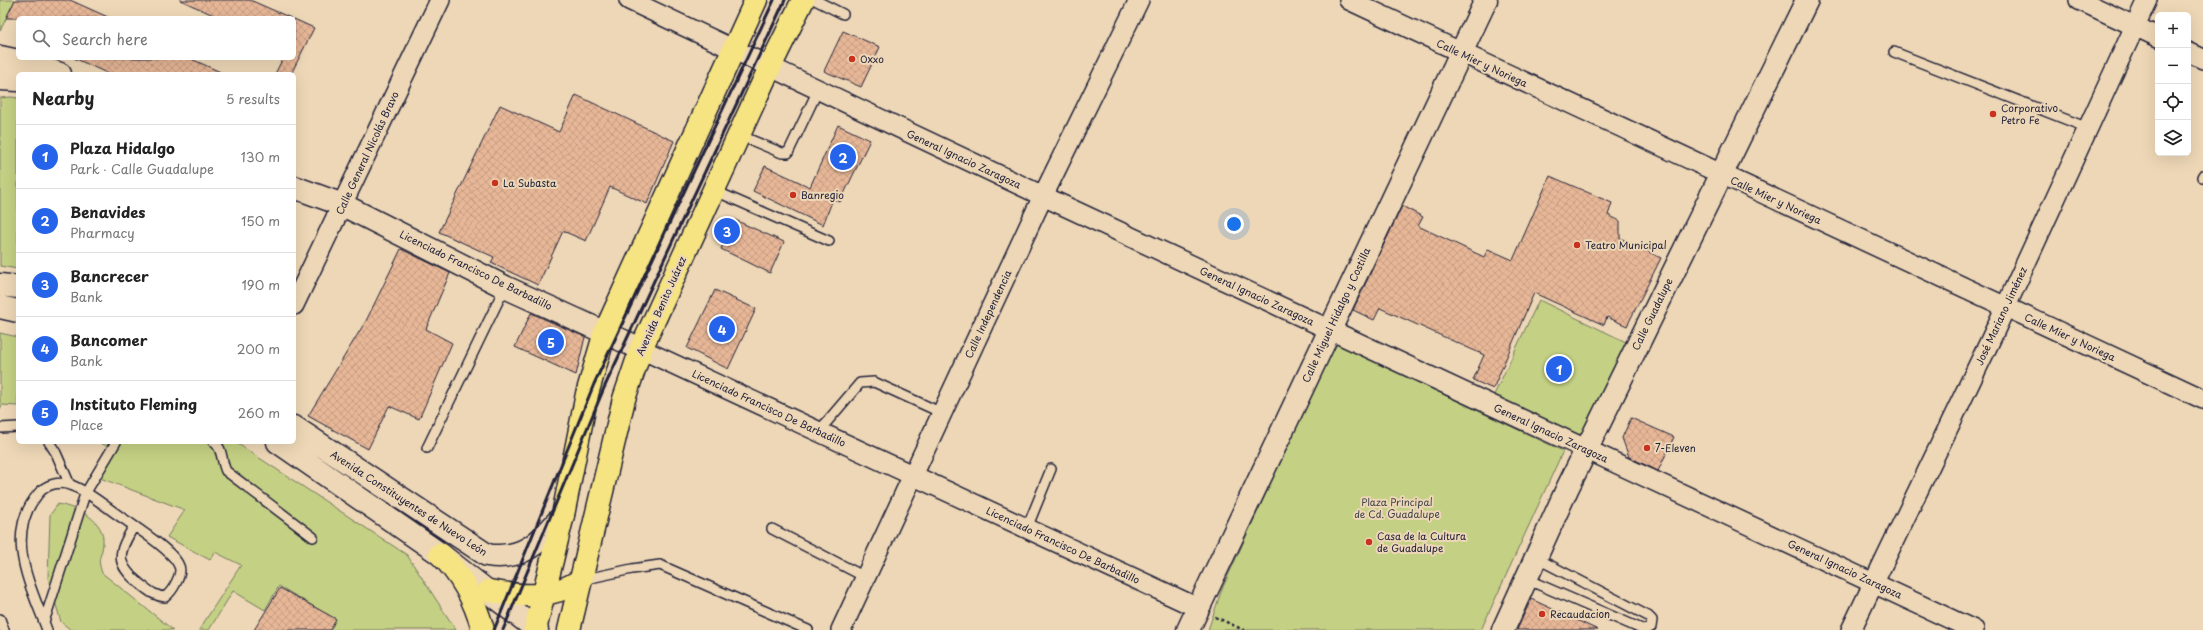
<!DOCTYPE html>
<meta charset="utf-8">
<style>
:root{--surface:#fff;--page:#f6f6f6;--text:#222;--muted:#767676;--line:#e0e0e0;--accent:#2563eb}
body{margin:0;font-family:"Playpen Sans",sans-serif;background:var(--page);color:var(--text)}
.controls{position:absolute;right:12px;top:12px;display:grid;overflow:hidden;border-radius:6px;box-shadow:0 4px 16px #0002}
.controls button{width:36px;height:36px;display:grid;place-items:center;padding:0;border:0;border-bottom:1px solid var(--line);background:var(--surface);color:var(--text);font:20px sans-serif}
.you{position:absolute;left:1234px;top:224px;width:14px;height:14px;margin:-10px;border:3px solid #fff;border-radius:50%;background:#1a73e8;box-shadow:0 0 0 6px #1a73e833}
.badge{display:grid;place-items:center;width:26px;height:26px;border-radius:50%;background:var(--accent);color:#fff;font-size:13px;font-weight:700}
.pin{position:absolute;translate:-50% -50%;border:2px solid #fff;box-shadow:0 1px 4px #0006}
.list{margin:0;padding:0;list-style:none}
h2{display:flex;justify-content:space-between;align-items:center;height:52px;margin:0;padding:0 16px;font-size:17px}
h2 small{font-size:13px;font-weight:400;color:var(--muted)}
.list li{display:grid;grid-template-columns:26px 1fr auto;gap:12px;align-items:center;box-sizing:border-box;height:64px;padding:0 16px;border-top:1px solid var(--line)}
.list b{display:block;font-size:15px;white-space:nowrap}
.list p{margin:0;font-size:13px;white-space:nowrap;color:var(--muted)}
.list em{font-size:13px;font-style:normal;color:var(--muted)}
.icon{flex:none;width:22px;height:22px;fill:none;stroke:currentColor;stroke-width:2;stroke-linecap:round;stroke-linejoin:round}
.map{position:relative;flex:none;width:2203px;height:630px;overflow:hidden}
.search{position:absolute;background:var(--surface);box-shadow:0 4px 16px #0002;left:16px;top:16px;width:280px;height:44px;display:flex;align-items:center;gap:10px;box-sizing:border-box;padding:0 14px;border-radius:6px;color:var(--muted);font-size:15px}
.panel{position:absolute;background:var(--surface);box-shadow:0 4px 16px #0002;left:16px;top:72px;width:280px;height:372px;border-radius:6px}
.map>svg:first-child{display:block}
</style>
<div class="map">
<svg width="2203" height="630" viewBox="0 0 2203 630">
<defs>
<pattern id="building-cross-hatch" width="8" height="8" patternUnits="userSpaceOnUse"><rect width="8" height="8" fill="#e7b797"/><path d="M0 0l8 8M0 8l8-8" fill="none" stroke="#c69d83"/></pattern>
</defs>
<rect width="100%" height="100%" fill="#edd7b6"/>
<filter id="ink" filterUnits="userSpaceOnUse"><feTurbulence type="fractalNoise" baseFrequency=".025" numOctaves="2"/><feDisplacementMap in="SourceGraphic" scale="8" xChannelSelector="R" yChannelSelector="G"/><feConvolveMatrix kernelMatrix="1 2 1 2 8 2 1 2 1" color-interpolation-filters="sRGB"/></filter>
<g filter="url(#ink)">
<path fill="#c4d083" stroke="#73795f" d="M0,0h15l-15,31z
M11,97l7,1v171l-18,-3v-168z
M1539,300l87,42 -46,96 -87,-41z
M0,333l18,4v69l-16,-1 -2,4z
M1335,343l228,108 -82,179h-273l14,-41z
M99,442h136l172,113 49,75h-126l5,-11 -56,-33 -14,24 -32,-19 -24,39h-10l42,-65 -26,-13 -5,8 -43,-23 18,-27 -85,-32 -4,-6 12,-25z
M58,504c19,4 47,15 45,39 -1,16 -7,12 -1,30l71,57h-102l-10,-8 -13,-44 2,-63z"/>
<path fill="url(#building-cross-hatch)" stroke="#22223b" d="M15,0h55l40,18h-104z
M180,0h70l41,18h-71z
M294,19l20,9 -23,46h-16l8,-16h11z
M843,31l37,16 -19,40 -37,-16z
M74,58h115l36,16h-116z
M576,95l98,46 -27,63 -37,-17 -24,54 -23,-10 -25,54 -47,-22 3,-6 -55,-25 61,-127 59,27z
M838,125l32,15 -30,62 -7,-3 -10,26 -70,-34 12,-25 45,21z
M1550,176l62,27 -4,12 12,6v17l41,20 -34,68 -20,-9 -3,8 -70,-32 -41,96 -20,-9 11,-25 -104,-47 -6,12 -21,-10 49,-104 21,11 -5,9 66,31 4,-8 25,11z
M735,220l49,22 -14,31 -49,-24z
M401,249l49,24 -24,56 26,14 -33,76 -30,-13 -21,43 -60,-33 59,-97z
M715,290l41,19 -28,60 -41,-21z
M531,313l54,24 -9,38 -61,-28z
M1631,418l43,19 -16,34 -29,-14 -7,-19z
M280,588l56,31 -6,11h-76z
M1531,599l67,31h-81z"/>
<g fill="none" stroke-linecap="round" stroke-linejoin="round">
<defs>
<path id="lane" d="M815,0l28,14
M1894,52l194,76
M739,135l43,18h6l30,-63
M2202,177l1,-2
M713,190l116,51
M0,428l18,-1
M819,431l41,-48 14,-1 68,31
M49,442l7,11 14,32
M214,442c9,6 7,19 12,29l87,66
M427,448l78,-161
M1027,528l24,-59
M772,529l93,48
M1536,558l112,58 4,4 -1,7 -6,3
M1526,579l118,51
M581,580l51,-11 28,-4 148,65
M0,619l4,11
M44,622l41,-128 31,-52
M47,630c-16,-44 -44,-94 -9,-136 8,-10 21,-13 33,-9 19,7 38,25 56,36 13,9 47,31 52,45 4,8 -7,26 -14,31 -11,-1 -17,-7 -25,-13 -26,-21 -22,-31 -6,-58"/>
<path id="street" d="M629,0l414,196 931,434
M1349,0l854,399
M2079,0l79,37
M2188,52l15,7
M294,305l146,-305
M641,349l557,259
M841,630l202,-434 96,-196
M1851,630l138,-287 158,-343"/>
<path id="secondary" d="M0,57l28,6 32,11
M0,79l18,1
M294,187l49,18 162,82 136,62
M0,285l18,2
M0,307l18,4
M294,427l193,128c36,6 54,-14 76,-40
M278,442l162,112 97,76
M1188,630l298,-630
M1503,630l64,-141 240,-489"/>
<path id="primary" d="M440,554c22,21 35,47 43,76
M489,591c33,6 62,8 92,-11
M535,630l28,-115 24,-121 18,-62 151,-332
M569,630l55,-231 17,-50 129,-282 33,-67"/>
</defs>
<use href="#lane" stroke="#22223b" stroke-width="12"/>
<use href="#street" stroke="#22223b" stroke-width="22"/>
<use href="#secondary" stroke="#22223b" stroke-width="25"/>
<use href="#primary" stroke="#22223b" stroke-width="25"/>
<path stroke="#22223b" stroke-width="2.5" stroke-dasharray="3 3" stroke-linecap="butt" d="M1215,617l29,13"/>
<use href="#lane" stroke="#edd7b6" stroke-width="9"/>
<use href="#street" stroke="#edd7b6" stroke-width="19"/>
<use href="#secondary" stroke="#edd7b6" stroke-width="22"/>
<use href="#primary" stroke="#f6e381" stroke-width="22"/>
<path stroke="#22223b" stroke-width="3" d="M494,630l100,-246 180,-384
M503,630l101,-242 181,-388"/>
</g>
</g>
<g fill="#c8321e" stroke="#edd7b6" stroke-width="1.5">
<circle cx="852" cy="59" r="4"/>
<circle cx="1993" cy="114" r="4"/>
<circle cx="495" cy="183" r="4"/>
<circle cx="793" cy="195" r="4"/>
<circle cx="1577" cy="245" r="4"/>
<circle cx="1647" cy="448" r="4"/>
<circle cx="1369" cy="542" r="4"/>
<circle cx="1542" cy="614" r="4"/>
</g>
<g text-anchor="middle" stroke-width="4" stroke-linejoin="round" paint-order="stroke">
<g font-size="10" fill="#22223b" stroke="#edd7b6" text-anchor="start">
<text x="860" y="63">Oxxo</text>
<text x="2001" y="112">Corporativo<tspan x="2001" dy="12">Petro Fe</tspan></text>
<text x="503" y="187">La Subasta</text>
<text x="801" y="199">Banregio</text>
<text x="1585" y="249">Teatro Municipal</text>
<text x="1655" y="452">7-Eleven</text>
<text x="1377" y="540">Casa de la Cultura<tspan x="1377" dy="12">de Guadalupe</tspan></text>
<text x="1550" y="618">Recaudacion</text>
</g>
<g font-size="10" fill="#22223b" stroke="#edd7b6">
<text transform="translate(1482 63) rotate(25)" y="4">Calle Mier y Noriega</text>
<text transform="translate(367 153) rotate(-65)" y="4">Calle General Nicolás Bravo</text>
<text transform="translate(964 159) rotate(25)" y="4">General Ignacio Zaragoza</text>
<text transform="translate(1776 200) rotate(25)" y="4">Calle Mier y Noriega</text>
<text transform="translate(476 270) rotate(26)" y="4">Licenciado Francisco De Barbadillo</text>
<text transform="translate(1257 296) rotate(25)" y="4">General Ignacio Zaragoza</text>
<text transform="translate(661 306) rotate(-66)" y="4">Avenida Benito Juárez</text>
<text transform="translate(988 314) rotate(-65)" y="4">Calle Independencia</text>
<text transform="translate(1652 314) rotate(-64)" y="4">Calle Guadalupe</text>
<text transform="translate(1336 315) rotate(-65)" y="4">Calle Miguel Hidalgo y Costilla</text>
<text transform="translate(2001 316) rotate(-65)" y="4">José Mariano Jiménez</text>
<text transform="translate(2070 337) rotate(25)" y="4">Calle Mier y Noriega</text>
<text transform="translate(769 408) rotate(25)" y="4">Licenciado Francisco De Barbadillo</text>
<text transform="translate(1551 433) rotate(25)" y="4">General Ignacio Zaragoza</text>
<text transform="translate(409 503) rotate(33)" y="4">Avenida Constituyentes de Nuevo León</text>
<text transform="translate(1063 545) rotate(25)" y="4">Licenciado Francisco De Barbadillo</text>
<text transform="translate(1845 569) rotate(25)" y="4">General Ignacio Zaragoza</text>
</g>
<g font-size="10" fill="#424549" stroke="#edd7b6">
<text x="1397" y="506">Plaza Principal<tspan x="1397" dy="12">de Cd. Guadalupe</tspan></text>
</g>
</g>
</svg>
<div class="controls">
<button>+</button>
<button>−</button>
<button><svg class="icon" aria-label="locate" viewBox="0 0 24 24"><circle cx="12" cy="12" r="6"/><path d="M12 2v4M12 18v4M2 12h4M18 12h4"/></svg></button>
<button><svg class="icon" aria-label="layers" viewBox="0 0 24 24"><path d="M12 4l9 5-9 5-9-5zM3 14l9 5 9-5"/></svg></button>
</div>
<div class="you"></div>
<div class="pin badge" style="left:1559px;top:369px">1</div>
<div class="pin badge" style="left:843px;top:157px">2</div>
<div class="pin badge" style="left:727px;top:231px">3</div>
<div class="pin badge" style="left:722px;top:329px">4</div>
<div class="pin badge" style="left:551px;top:342px">5</div>
<div class="search"><svg class="icon" aria-label="search" viewBox="0 0 24 24"><circle cx="10" cy="10" r="6"/><path d="M15 15l6 6"/></svg>Search here</div>
<section class="panel">
<h2>Nearby<small>5 results</small></h2>
<ul class="list">
<li><span class="badge">1</span><div><b>Plaza Hidalgo</b><p>Park · Calle Guadalupe</p></div><em>130 m</em></li>
<li><span class="badge">2</span><div><b>Benavides</b><p>Pharmacy</p></div><em>150 m</em></li>
<li><span class="badge">3</span><div><b>Bancrecer</b><p>Bank</p></div><em>190 m</em></li>
<li><span class="badge">4</span><div><b>Bancomer</b><p>Bank</p></div><em>200 m</em></li>
<li><span class="badge">5</span><div><b>Instituto Fleming</b><p>Place</p></div><em>260 m</em></li>
</ul>
</section>
</div>
